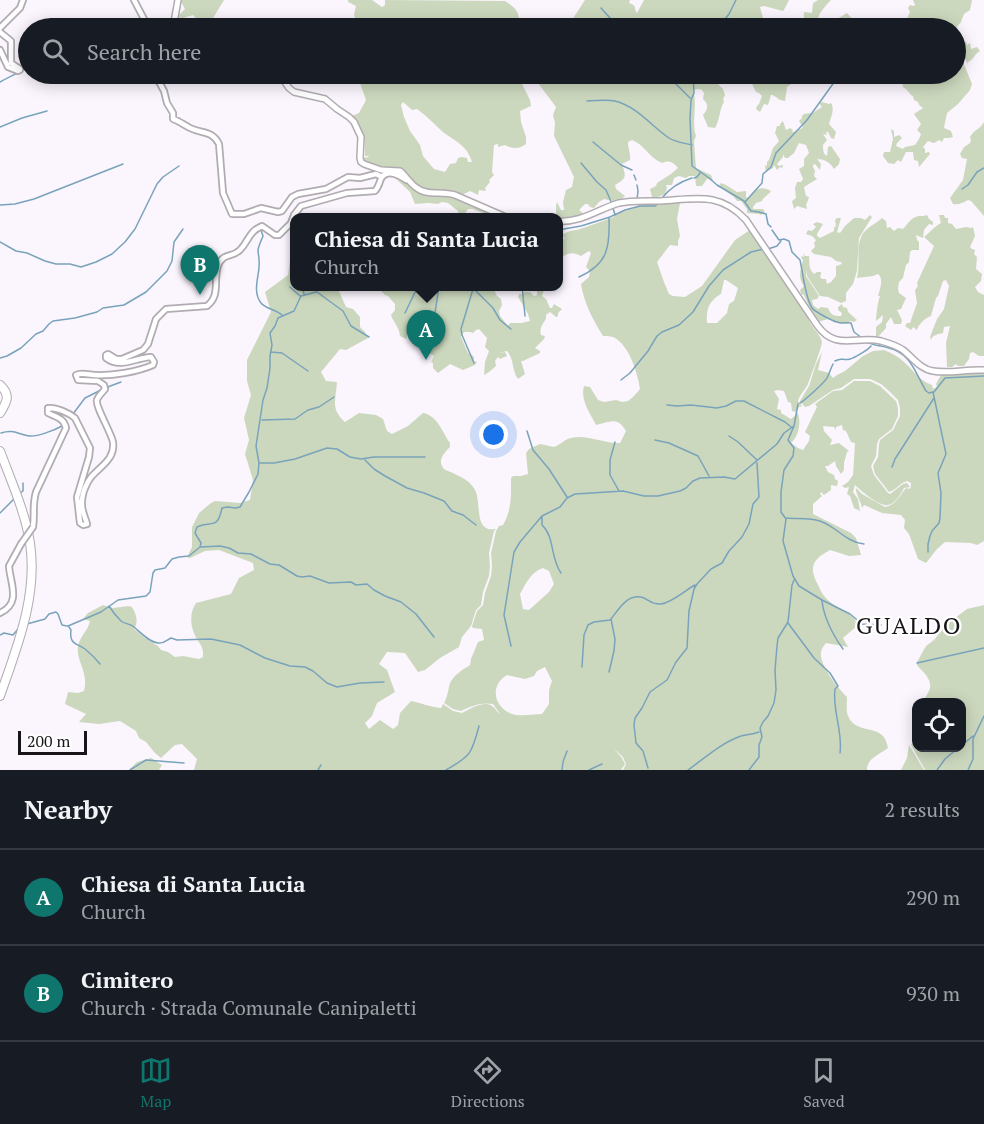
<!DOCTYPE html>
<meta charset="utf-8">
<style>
:root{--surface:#171b24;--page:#20242c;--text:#f1f3f6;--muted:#9ea1a6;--line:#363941;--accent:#0f766e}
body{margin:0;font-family:"PT Serif",serif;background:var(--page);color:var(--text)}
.controls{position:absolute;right:18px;bottom:18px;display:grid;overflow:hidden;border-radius:12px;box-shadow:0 3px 15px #0003}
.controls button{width:54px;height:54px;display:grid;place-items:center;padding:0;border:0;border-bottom:2px solid var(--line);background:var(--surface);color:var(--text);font:30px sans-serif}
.scale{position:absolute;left:18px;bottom:15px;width:69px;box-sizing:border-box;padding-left:6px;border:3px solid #171518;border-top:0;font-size:16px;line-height:21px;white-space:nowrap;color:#171518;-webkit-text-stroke:4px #fff;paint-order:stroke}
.you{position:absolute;left:494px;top:435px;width:21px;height:21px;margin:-15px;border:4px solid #fff;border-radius:50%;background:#1a73e8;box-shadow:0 0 0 9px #1a73e833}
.badge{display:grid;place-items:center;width:39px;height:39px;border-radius:50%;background:var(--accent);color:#fff;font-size:20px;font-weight:700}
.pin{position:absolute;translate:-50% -50px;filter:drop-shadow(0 2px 3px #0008)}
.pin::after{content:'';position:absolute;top:32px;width:21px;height:18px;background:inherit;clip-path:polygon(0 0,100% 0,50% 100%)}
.popup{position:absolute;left:290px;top:213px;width:273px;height:78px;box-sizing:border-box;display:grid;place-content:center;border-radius:12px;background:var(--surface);filter:drop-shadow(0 2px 4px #0005);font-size:20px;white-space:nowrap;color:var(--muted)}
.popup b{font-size:22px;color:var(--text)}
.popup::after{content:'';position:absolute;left:50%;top:100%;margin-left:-12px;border:12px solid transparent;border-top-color:var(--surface)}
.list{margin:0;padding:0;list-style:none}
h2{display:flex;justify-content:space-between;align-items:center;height:78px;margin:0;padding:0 24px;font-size:26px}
h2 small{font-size:20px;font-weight:400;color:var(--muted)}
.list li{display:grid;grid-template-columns:39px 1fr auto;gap:18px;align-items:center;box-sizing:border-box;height:96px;padding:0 24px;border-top:2px solid var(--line)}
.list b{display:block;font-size:22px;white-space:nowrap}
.list p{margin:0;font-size:20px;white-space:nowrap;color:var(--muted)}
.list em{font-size:20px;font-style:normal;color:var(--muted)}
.icon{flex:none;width:33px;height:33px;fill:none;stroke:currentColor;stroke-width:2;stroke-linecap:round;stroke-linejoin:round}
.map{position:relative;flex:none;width:984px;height:770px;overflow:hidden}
.search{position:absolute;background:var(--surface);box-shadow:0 3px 15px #0003;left:18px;right:18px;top:18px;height:66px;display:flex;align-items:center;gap:15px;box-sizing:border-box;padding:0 21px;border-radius:33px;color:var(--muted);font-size:22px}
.sheet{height:270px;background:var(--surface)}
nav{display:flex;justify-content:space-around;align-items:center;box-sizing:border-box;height:84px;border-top:2px solid var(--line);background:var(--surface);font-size:16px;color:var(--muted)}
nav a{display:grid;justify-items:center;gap:3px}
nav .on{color:var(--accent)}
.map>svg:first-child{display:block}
</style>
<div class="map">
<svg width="984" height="770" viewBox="0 0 984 770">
<rect width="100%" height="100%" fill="#fbf5fd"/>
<path fill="#ccd8be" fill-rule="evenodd" d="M180,0h44l-14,23 -8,2 -9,-10 -7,2 -6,3 -1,-5 6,-6z
M348,0h24l10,7 3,-2v-5l120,1c17,11 10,11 18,26l6,-3 4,2 2,2h-176l-5,-13 2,-9 -8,-4z
M585,0h45l-1,3c9,3 4,5 8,10l7,-13h145l-4,8 -2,3 -19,-5 -4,1 3,11 5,10h-196l2,-11z
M818,0h13c-8,9 -16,16 -13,28h-13c1,-6 -2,-10 -1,-16l8,1 1,-10z
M913,0h59l-2,10 -6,4 -3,8 -5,6v2v-2h-53l7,-16 -2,-4 2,-3 3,1 2,-1z
M847,13l7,8 2,7h-29l10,-9z
M966,41l1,4 3,-2 1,6 6,-2 3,4c-6,3 -6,9 -12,11v2l-3,-5h-2v2l-1,1h1l9,22 -2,6 -12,14 -11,9 -3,15 7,3 2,6 -4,1h-5l-2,4 -3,-2 -5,3 -6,-2 -5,6 2,2v4l4,-1 1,2 -11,13 -1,-6 -4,-1 -1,-8h-7l-5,10 -3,-2 -4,4 -6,-1 -5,-7 1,-4h6l3,-13 -2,-10 3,2v6l5,-2 3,3 -5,5 -1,3 7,3 2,-2 10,-2 4,-6 2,-5 -4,-4 4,-6 -7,-10 9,-6 -4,-3 -1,-3 -4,-2 -1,-4 -2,-1 -5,-6 -3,-2 -2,-13h55v-26l1,1h3z
M359,74h158l13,26 1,6 -11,5 1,11 5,15v7c-6,5 -15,5 -21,1l-7,2v-3l-4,1 -2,27 2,3 -5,5 1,2 -5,6 1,3 -7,-1 -1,5 -8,-4 -6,3 -38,-3 -45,-23 -16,-5 -2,-5 5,-1 1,-1h-4v-14l-4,-11 -9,-15 7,-3 7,-13 -6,-17zM403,102l9,8 5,-1c10,7 17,15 26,23 13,10 24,13 29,30h-4l-1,-4 -5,-1 -4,1 -2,5 -6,1 -5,8 -11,-3 -11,-13 -3,-11 -10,-14 -6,-14 -3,-12z
M524,74h208l-12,1 -4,7 7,7 2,6 -2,4 1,3c-5,8 -4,18 -9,26l-7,-1 -5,-12c5,-6 6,-10 0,-16l1,-6 -2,-3 -4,-1 -5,1c5,15 -2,31 3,46l-2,5 2,27 15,7 2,5 -1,1 -3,-2h-2l-5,7h-6l-1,-10h-6l-3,2 -7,-2 -5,2 -2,7h-6l1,3 -2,6 -7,3h-6l-2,-8 6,-3 1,-3 14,-9 7,-6c-5,-6 -8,-8 -16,-5 -14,-6 -18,-19 -30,-23l-4,2c0,7 3,12 2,18l-8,4c4,13 5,14 -7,21l1,4 9,7c-6,7 -13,5 -21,3l-5,3 -5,6 -4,-1 -2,-3h-3l-6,6 5,4c-7,5 -21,8 -28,3v-11l1,-4 4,8h3l-1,-8 3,-12 6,-3 2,-10 -20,-41 1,-13 -2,-8 3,-8 -24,-32z
M747,74h45l2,8 -7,5 -2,14 -5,-1 -7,-5h-2l-3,10 -4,-1 -4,8 -4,-3 1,-3 2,-2 3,-8 -3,-3 -3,-1z
M822,102l7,2 2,-1c4,6 0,14 -2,21l7,8 -2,7 -3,-1 -3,-6h-2l1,3 -4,-1 4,6 -4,5c0,4 0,9 4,11l1,-9 3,-1 9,13 -1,5 -5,5c-4,-7 -10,-10 -17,-10l4,5 -1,6 -5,-6 -2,1v2l2,4 -1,5 3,3 -13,8 2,9 3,1 -2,6 -1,1 1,5 -10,-3 -3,3 -2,-8 4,-3 -1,-10 2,-6h4l2,-3 -4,-10 5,-3v-7l5,-6 -3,-8 -7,-2 -5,10 -6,5h-3l-2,-4v3l-6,7 2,2 4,-1v1l-1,2 -2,-1 -3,3 -3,-5 -1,3 -7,4 -1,-6 2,-1v-3l2,-2 4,-12 6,-7 -4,-8 2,-7h3v-2l3,-3 3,9 4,-2 3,2 -1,2 6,-1 1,-2h2l2,-2 -4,-6 3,-3v-2l2,-2 6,-1 1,1 11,-7 -3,-4z
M984,122v94l-13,-15 -3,-1c-6,3 -9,5 -15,4l-3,-6 13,-18 4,-21 -5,-1 -2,-4 4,-7 6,-4 1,-3 -1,-3c3,-7 11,-8 14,-15z
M391,175l10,2 16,12 29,5 44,20 -2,1 -16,-6h-4l-3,5 1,3h-11l3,-3v-3l-10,-8 -6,-1 -4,2 -9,-1 -14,1 -5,-12 -16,-15h-5l-5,3 -2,-1 3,-3z
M721,183l5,2 11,7 9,-1v6l2,1c6,-9 13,-13 23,-7 -2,3 -8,7 -9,10l-6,2 -3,4v2h10l2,3 -4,3 -2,-1 -12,-1v-4l-6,-8h-4l-3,-4 -14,-10 -1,-1z
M680,203l-3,16 3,17 -2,5v5l-8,-1 -13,17 7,20 5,12 4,2 12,1 17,-11 33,-46 15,-10 57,82c0,13 13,20 15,30 0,4 -12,37 -14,42 -3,6 -8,10 -10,17l4,5 -3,1 -3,5 -4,-1 -1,-8 -3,-1 -4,-11 -6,-1 -4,1 5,8 -2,10 4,1v3l10,6 7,-6c3,10 1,23 -7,30l7,5 5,2 6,-9 1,-5 -5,-4 12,-25 -2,-3 18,-13 9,-1 12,-9h16l10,5 16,15 2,7v8l-6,13 -13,10 -2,5 -1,12 -5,10 3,9 14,18 2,1 13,-10 4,-1 3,4 -6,1c-3,6 -9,16 -16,17 -8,2 -27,-14 -33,-20l-2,7 5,7 2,12 -6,-3 -4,-12 -3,-2 2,-7 -4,1 -3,-2 6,-4 5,-7 2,-32 -4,-1 -5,-11 -3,-1 -1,-5 -6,2v3l-2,-3 -11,-1 1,5 8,9 -2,5 9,-2 10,8 -2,1 -3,11v7l-3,4 -5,-8 -1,-5 -7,5h-3l3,6 6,3 1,4 3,2 -1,5 -6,-1v5l-7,5 -3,-3 -1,2 2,2 -9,8v10l38,19 5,5 5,17 -12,1 -19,-6c-17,9 -22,17 -12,35 2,4 4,9 7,12 10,12 27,14 33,28l-15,13 5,9 -22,-4c-3,4 -4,5 -5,9 -2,13 17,36 26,45 0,6 -1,14 1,19 9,21 36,5 40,32 -9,7 -21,10 -21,22h-244l3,-6 -3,-7 -9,-8 8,9 3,6 -4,6h-427l3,-11 -15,-15 -7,1 -14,13 -7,-6 -8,-10 -7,-4 -3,-7 -16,-10 -21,3 -20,-2 7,-8 -21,-10 3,-12 10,1 6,-2c5,-18 -8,-30 -6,-44 1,-10 10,-16 12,-26l-7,-2 5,-6 15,-8 10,3 15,-2 4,1c4,7 7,14 2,22l11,9 13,8 3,4 7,2 7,5 8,-1 16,3 4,-2c1,-13 -5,-13 -9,-24 -4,-10 -4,-21 2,-30l35,-9 8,-16 15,-8 -1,-7 -34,-13 -14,1 -15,7 -3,-1 5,-10v-20l7,-14 12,-10 4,-2 25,2 10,-3 3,-20 -8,-26 4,-14 -5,-22 7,-23 -4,-14v-21l24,-48 -6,-20 23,-17 2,-14 4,-10v35l43,1 9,20 7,2 7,8v10l5,5 3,6 -22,12 -6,-1 -19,23 5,9 11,1c-1,17 -7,27 8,40l14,-9 17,2 7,4 4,12 5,3 16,-8 15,-13c14,2 20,20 27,30v4c-7,7 -13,14 -6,22 10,5 26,10 31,21 7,13 -2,43 21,39l-2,2 -5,22 1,13 -1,10 -6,16 -2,13 -5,5 -5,16 -9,11 -3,10 -19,11 -15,12 -7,2 -13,-19 -18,-1 -8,12 8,6 8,22 -18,11 -5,13 -7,7 4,6 11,-9 13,9 5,-4 2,-12 11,-12c10,2 19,6 30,7l2,-4 10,7 9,2c8,-4 22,-13 30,-7 3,2 5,6 8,8l-7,-10c-12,-2 -21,2 -32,7l-8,-2 -9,-6c4,-7 4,-13 6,-20 4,-8 12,-13 20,-18l1,-6 7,-17 6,-2 -2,-11 -9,-1 -1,-2 5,-15 6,-6 2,-12 6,-17 1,-10 -1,-13 5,-22 3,-5 4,-1c9,-15 8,-30 8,-47l2,-2h8l7,-2 -2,-21 3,-4 11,-5 14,3c6,-2 11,-8 17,-9 16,-4 33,6 49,5l6,-12c-9,-15 -16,-9 -30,-6 -6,-12 -16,-25 -12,-39l6,1 8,13 6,2 12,-2 6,2 6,-1 6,-5 6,-7c-2,-15 -11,-45 -27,-52 -3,-1 -6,-1 -10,-1 -10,-16 -19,-33 -22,-52l8,-7 1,-6 -4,-4 5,-14 -2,-2 -8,5c-9,-5 -14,-3 -22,3l-1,-17 7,-4 -4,-2c7,-6 12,-5 19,-7 12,-4 23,-8 34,-12l1,-3 19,-6 5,-3zM724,280h2l12,8 -4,13 -5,3 -2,9 -10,10h-10c-1,-14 2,-22 14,-29zM543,568l6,3 5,13 -5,8 -20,18 -6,-1 -3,-15c6,-11 11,-22 23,-26zM545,667l7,14 -3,9v14l-7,10c-10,0 -20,3 -30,0 -18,-7 -23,-28 -5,-39l18,4 9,-3 3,-5z
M870,215l2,2 -13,21 -2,33 -4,13 -7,9v8l-5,2 -13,-6 -8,-1 -13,-20 -1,-6v6l13,20 -2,3 -5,1 1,5 5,4 3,-2 7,1c3,7 5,8 13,8l1,-3 -4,-3v-3l4,-3 1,3 4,1 1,4 9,8 -3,2 -4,-1 -3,3 -8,-1 -11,-4 -10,3c-6,-8 -10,-17 -14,-27l-3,-1 -1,-4 4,-4c-7,-9 -3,-17 -1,-26l-2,-2 1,-2 2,1 -1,-4 2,3h4c1,7 -1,13 5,18l3,-2h4v2l-1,3 2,2h4l1,5 4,-2 5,-6v-10l6,-2 -1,-2 -5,-1 -5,-4 -17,-3 -3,-3 4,-4 -1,-4 2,-3 -4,-4 -6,-2 2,-4 4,1 4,-4 -3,-3 4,-2 6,2 -6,10v2l3,2 14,-7v-3l2,-2 -1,-6 2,-2h4l-4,14 3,1 5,-7 9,-8h7l4,2z
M927,215l2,4 4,3v3l-4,-1 -5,6 -1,8 -7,-3 1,5 2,2v8h-7l-2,2 -1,10 -3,3 -3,13 -4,4 -1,7 1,4 7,5 -5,11 -4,1 5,10 -1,4h-7l-3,-7 -5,7v4l-8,9 -2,-1v-9l6,-5 1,-7 -7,6c0,-5 2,-21 4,-25h-2c2,-7 6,-17 0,-22l-5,2 -16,2c4,-15 -3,-37 9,-48 5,-5 11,-7 16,-12l4,3 1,7 3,-1 4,4 4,-3 5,1c5,-5 8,-12 16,-13 3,0 5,0 8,-1z
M939,215h5l1,3h3v5l4,1 4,5 10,-2 5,1 2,-1 2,9 -5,11 2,2 3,1 -1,4 3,3 -1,12 6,5 -1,7 -6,6 3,5 6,3v61h-5l-6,-4 -3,1 -1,6 -5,7h-6l-2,-2 -4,3h-5l-1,-24 4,-17 -6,1 -1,6c-4,1 -11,2 -12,7l-1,-3 7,-18 7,-10 5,-23 -3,-6 -3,1 -5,15 -2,2 -5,18c-5,1 -13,9 -14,14l-4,-3 -2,3 -6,-4 2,-3h3l7,-20 -2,-13 3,-4 -1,-3 17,-37 -10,-9c6,-5 10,-10 17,-14z
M377,287h116l4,9 4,3 1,6 -3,6 1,5 8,10 2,-3h11l9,-2 -2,-7 -10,-17 1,-3h3l2,-2h6l4,4 3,-1v-8h11l1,3 -1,1 -4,-1 -2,6 4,3 4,9h2l2,-4 8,5 -4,4v3l-2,1 -6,-5 -4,3v4c-3,4 -7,10 -5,16l4,1 -1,3 -9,9 5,3v2l-17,8h-2l4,13 -7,5c-7,-10 -3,-18 -11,-28l-9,2 7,-1 2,4 -7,3 -2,-2 -3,4 1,5 -7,6 -5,3 1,-13 4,-11 -4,-4 2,-9 -8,-9 -3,1 -3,3 -3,-1h-6l-3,5 7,16 3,1 3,3v4l3,1 -2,3 -12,5 -13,-6 -12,9 -5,-5v-5l-2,-1 3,-6 -9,-6 3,-9 -6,-3 -4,1 -4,-4 -1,5h-2l-3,-7 -2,6 -6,-3c-1,-10 -7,-14 -9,-21l4,-5v-6l-7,-8 -3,-1z
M884,350c8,3 15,7 21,13 9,8 15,18 27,22l1,4 4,-2 -1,-3 6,-11c7,0 15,2 21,1 8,-2 13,-4 21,-1v168l-7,4 -6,-2 -26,-1 -8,7 -11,14 -8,-4 -9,-25 -5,-6 1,-8 -4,-5 -19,-2 -18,-8 -2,3c-1,-6 -7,-16 -6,-20l6,6 23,13c11,-2 15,-12 21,-19l3,1 2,-2v-4l-4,-2c-7,2 -11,9 -18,11l-14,-18 -2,-8 5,-9 1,-13 1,-4 13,-10 7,-14v-8l-2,-8 -8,-8 -9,-8 -11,-5h-16l-13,9 -8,2 -24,16 -4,1 -5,-6 9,-15 7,-22 6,-12 -4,18 11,3 4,5 4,-3 8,-4 18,-15 10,-5z
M984,605v165h-59l-14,-25 5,-11v14h46v-46h-38c1,-6 5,-9 6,-14 2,-9 -8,-17 -13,-23v-3l9,-16 8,-6 13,-16 20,-15z
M909,745l15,25h-23l6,-12z
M151,758l11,7 -3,5h-30l8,-8z"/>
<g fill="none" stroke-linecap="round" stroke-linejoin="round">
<path stroke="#79a3bb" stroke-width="1.5" d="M601,8l18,20
M718,28l11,-14 7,-14
M666,74l24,24
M674,74l1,8
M0,82c10,-6 20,-9 28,-16
M587,101c9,0 19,-2 28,0 23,6 36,25 54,37 6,4 15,5 23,7
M0,127l22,-9 25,-7
M593,142l28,23 11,5
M581,163l16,19 9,8 6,14
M692,165l-2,-47 1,-18 3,-7 -1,-19
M692,166l17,12 8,7 27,16 7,10 8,1 7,2 2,10 3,3
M634,175l2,5
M694,178l3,-1 3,-4
M637,185l1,6 -1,8
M962,189l6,-4 9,-13 7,-4
M662,198c8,-10 17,-16 30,-20
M745,202l17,-19 1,-9 8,-7 5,-14 31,-33 33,-46
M0,205l15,-1 19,-5 89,-35
M613,208l2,7
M261,230l2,6c-2,5 -4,9 -5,14 0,3 1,6 1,10 2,13 -8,30 2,43 5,6 14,6 21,12
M558,230l23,-4 29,-9 15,-7 15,-4h15l3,-2
M772,230l7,10 5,-1 5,2 3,11 8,8c3,13 5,37 12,48 2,3 20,13 25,14 5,2 9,0 14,1l3,9 8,6
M0,242l16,9 11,2 18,8 11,3h14l11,3 15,-5 16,-8 13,-12 10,-13 22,-45 6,-7 16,-11
M768,249l9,-3 4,-5
M579,277c29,-13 31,-30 30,-59
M302,286l2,8
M471,286l22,22 7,12 11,9
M522,286l3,30
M290,287l10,9
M473,289l-12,40 1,6 12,28
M317,291l2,-5
M317,292l26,19 8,15 18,11
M405,313l13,-27
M435,313l4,-27
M865,341c7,5 16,4 24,7 23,6 26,25 37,43l3,2 4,-1
M271,352l11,1 26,18
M0,358l7,-2 14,-8 15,-14 7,-3 6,-7 4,-3 22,-3 22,-6 6,-4 21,-3 22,-13 21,-21 5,-10 2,-19 9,-13
M835,361c7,-4 8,0 15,-2 4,-1 18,-9 21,-13
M621,380l9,-7 18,-22 9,-15 5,-4 17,-7 14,-13 16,-26 14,-16 28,-18 13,-3
M105,388l16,-6
M934,392l11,-14 39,-2
M800,403c4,-2 25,-21 27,-25 2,-4 4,-10 6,-14
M798,404l-4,22 -6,14 6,8 -1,8 -9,14 -3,22v20l5,7 -3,22 10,35 6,10 23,14 28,14 12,10 19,1
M667,405l10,1 14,-1 26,3 9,-2 10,-5h8l41,21 6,5
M73,414l12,-16 16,-8
M262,420l33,-1 13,-9 11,-3 15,-10
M527,431l6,19 16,19 18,28
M1,433c13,-4 16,1 28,3 8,1 26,-6 33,-10
M729,436l9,6 19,18
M655,440l14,3 29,13 11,20
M615,442l-5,18v15l9,16
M365,460l9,9 11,7 22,12 17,5 20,8 8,10 11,4 13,10
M260,463h14l21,-4 32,-11 10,1 13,8 11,2 13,-2h51
M892,467l3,-8 39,-61
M20,493l3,-2v-8
M0,513l15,-15
M542,516v9c13,12 8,33 19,48
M787,518c9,1 20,0 29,2 18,3 28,22 48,24
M200,547l1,-4 -6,-10 2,-6c15,-7 20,4 25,-19l5,-1 9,1 4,-1 9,-15 9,-18 1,-11 -3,-17 7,-46 4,-12 3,-20v-12l2,-11 -2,-12 5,-7 3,-8 16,-7 7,-15 15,-4
M201,547l19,-1 9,2 9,5 13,1 19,10 9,1 18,11 5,1 8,-1 19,7 22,-1 5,3 11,-1 7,6 11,6 16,6 15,12 18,23
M928,552v-8l2,-8 2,-5 7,-8 1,-5 1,-25 -3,-20 8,-19 -13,-62
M822,601c2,17 11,34 21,48
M109,606c3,5 8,11 12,15 4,3 10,3 13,6 7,6 15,15 24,16 6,1 9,-3 13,-5l6,2 34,-1 29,6 25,13 25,8 15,1 8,4 14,12 10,4 23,-4 24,-1
M788,623l26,35 16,15 8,13 -3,3c-3,21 8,42 5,64
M27,624l18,-5 4,-5 7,-2 2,2 4,11 5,1
M68,626l33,-14 17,-12 28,-4 4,-4 3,-19 2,-3 10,-2 7,-9 7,-2 10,-1 11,-9
M69,627l2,3c-2,14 5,13 14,19 5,4 11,10 15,15
M0,635l4,-2 9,2 5,-6
M511,646l-7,-31 10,-63 6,-10 22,-26 18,-9 7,-9 8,-4 48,-3 21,5h14l22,-5 6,-3 7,-7 7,-3 24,-1 11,2 42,-35 7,-11 10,-7
M917,663l67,-15
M582,667l2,-32 4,-10 6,-3 16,-2c8,-9 17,-28 34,-22 6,3 9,7 17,6 12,-2 23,-13 34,-19
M609,672l5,-21 1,-12 -4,-20
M962,745l11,-9
M648,768l-5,-17 -7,-8 -2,-18 1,-7 7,-10 8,-16 17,-12 9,-18 11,-14 2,-37 5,-22 3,-5 14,-15 11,-6 7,-12 13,-14 7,-13 4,-20 6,-7 -2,-34
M130,770l16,-10 38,3
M318,770l3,-5
M446,770c25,-14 26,-17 33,-44
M562,770l1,-8 4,-11
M589,770l13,-6
M688,770c17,-12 33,-27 53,-34 7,-2 10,-1 18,-4
M749,770l10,-13v-12l3,-8 -2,-9 3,-6 5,-6 6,-13 2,-13 -1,-20 2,-24 1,-8 10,-16 4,-37 2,-5
M937,770l8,-11 13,-11
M968,770l5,-11v-20l11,-23"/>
<defs>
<path id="tertiary" d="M134,0l10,19 2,9
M0,28l20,-20 3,-8
M0,32l11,9v22l9,6v1l-2,1 -10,-4 -8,-17
M159,74l-1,6 6,11 3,12 6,10v6c6,2 11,6 17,9 12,6 22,2 29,16l4,49 9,21h12l17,-6 17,4 4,-1 10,-14 6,-3 28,-5 22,-12 12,1 16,-4 6,3
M33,527c2,-13 -1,-21 3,-35l30,-64c-2,-10 -10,-11 -18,-15v-5c8,-1 21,5 27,10l15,30 -1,9 -12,40 3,26 3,2 4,-1c-2,-8 -6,-14 -5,-22 0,-10 6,-23 13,-29 9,-9 20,-16 18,-31 -2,-10 -18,-36 -16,-42 1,-4 6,-8 8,-11l-1,-4 -6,-4 -20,-1 -2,-5c6,-3 12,0 19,0 17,1 42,-3 58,-10l1,-3 -3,-5c-16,1 -31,12 -45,1v-3l2,-1 8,5h6l21,-9 5,-6 8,-25 10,-10 41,-3c14,-11 6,-26 11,-40 5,-14 14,-8 22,-16 9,-9 8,-18 22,-24l13,9h4l12,-12 3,-8 7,-9 46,-13 28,-2c5,-5 4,-10 7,-14 6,-8 19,-1 24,3
M0,613c22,-10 10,-30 9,-47l12,-22"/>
<path id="secondary" d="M173,28l5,-28
M195,74l2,1 9,-1
M266,74l16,4 7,10 5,4 31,7 12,10 12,8 5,5 7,15 -1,21 1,4 3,2 17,6 19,1c8,7 14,19 26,21 9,2 18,0 29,3l53,23
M558,221c23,2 40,-12 61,-18 13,-3 28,-2 41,-2 35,-2 59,-10 86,19l71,105c19,27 39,10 64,16 7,2 15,4 22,9 9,7 17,19 30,21 16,3 34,-2 51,-1"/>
<path id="motorway" d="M0,385c11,10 7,17 0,28
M0,451c11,30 25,60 30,92 8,53 -13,104 -30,153"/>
</defs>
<use href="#tertiary" stroke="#b1abb2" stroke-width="8"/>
<use href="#secondary" stroke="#b1abb2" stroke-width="8"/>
<use href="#motorway" stroke="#b1abb2" stroke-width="10"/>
<use href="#tertiary" stroke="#fff" stroke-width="4.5"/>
<use href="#secondary" stroke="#fff" stroke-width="5"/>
<use href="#motorway" stroke="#fff" stroke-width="8"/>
<defs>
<path id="tertiary-bridge" d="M21,544l12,-17"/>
</defs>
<use href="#tertiary-bridge" stroke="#b1abb2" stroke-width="8" stroke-linecap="butt"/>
<use href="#tertiary-bridge" stroke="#fff" stroke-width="4.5"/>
</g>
<g text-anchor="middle" stroke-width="4.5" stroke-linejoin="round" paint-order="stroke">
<g font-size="24" letter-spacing="1.5" fill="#171518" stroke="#fff">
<text x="909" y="634">GUALDO</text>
</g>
</g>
</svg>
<div class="controls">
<button><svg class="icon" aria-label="locate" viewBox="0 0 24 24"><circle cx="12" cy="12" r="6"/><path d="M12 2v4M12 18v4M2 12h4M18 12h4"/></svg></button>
</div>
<div class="scale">200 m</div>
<div class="you"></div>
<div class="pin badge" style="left:426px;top:360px">A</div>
<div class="popup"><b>Chiesa di Santa Lucia</b>Church</div>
<div class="pin badge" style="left:200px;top:295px">B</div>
<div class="search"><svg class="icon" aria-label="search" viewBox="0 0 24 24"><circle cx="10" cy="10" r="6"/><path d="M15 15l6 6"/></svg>Search here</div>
</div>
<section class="sheet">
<h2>Nearby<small>2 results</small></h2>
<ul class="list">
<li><span class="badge">A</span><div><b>Chiesa di Santa Lucia</b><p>Church</p></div><em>290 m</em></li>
<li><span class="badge">B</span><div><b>Cimitero</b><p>Church · Strada Comunale Canipaletti</p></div><em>930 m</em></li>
</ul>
</section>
<nav>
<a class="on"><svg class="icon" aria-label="map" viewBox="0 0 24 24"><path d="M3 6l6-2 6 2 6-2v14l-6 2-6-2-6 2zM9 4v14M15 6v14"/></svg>Map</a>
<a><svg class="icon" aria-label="directions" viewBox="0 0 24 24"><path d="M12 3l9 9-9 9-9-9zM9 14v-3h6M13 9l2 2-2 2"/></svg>Directions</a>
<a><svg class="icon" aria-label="saved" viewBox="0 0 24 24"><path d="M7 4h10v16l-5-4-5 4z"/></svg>Saved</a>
</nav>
